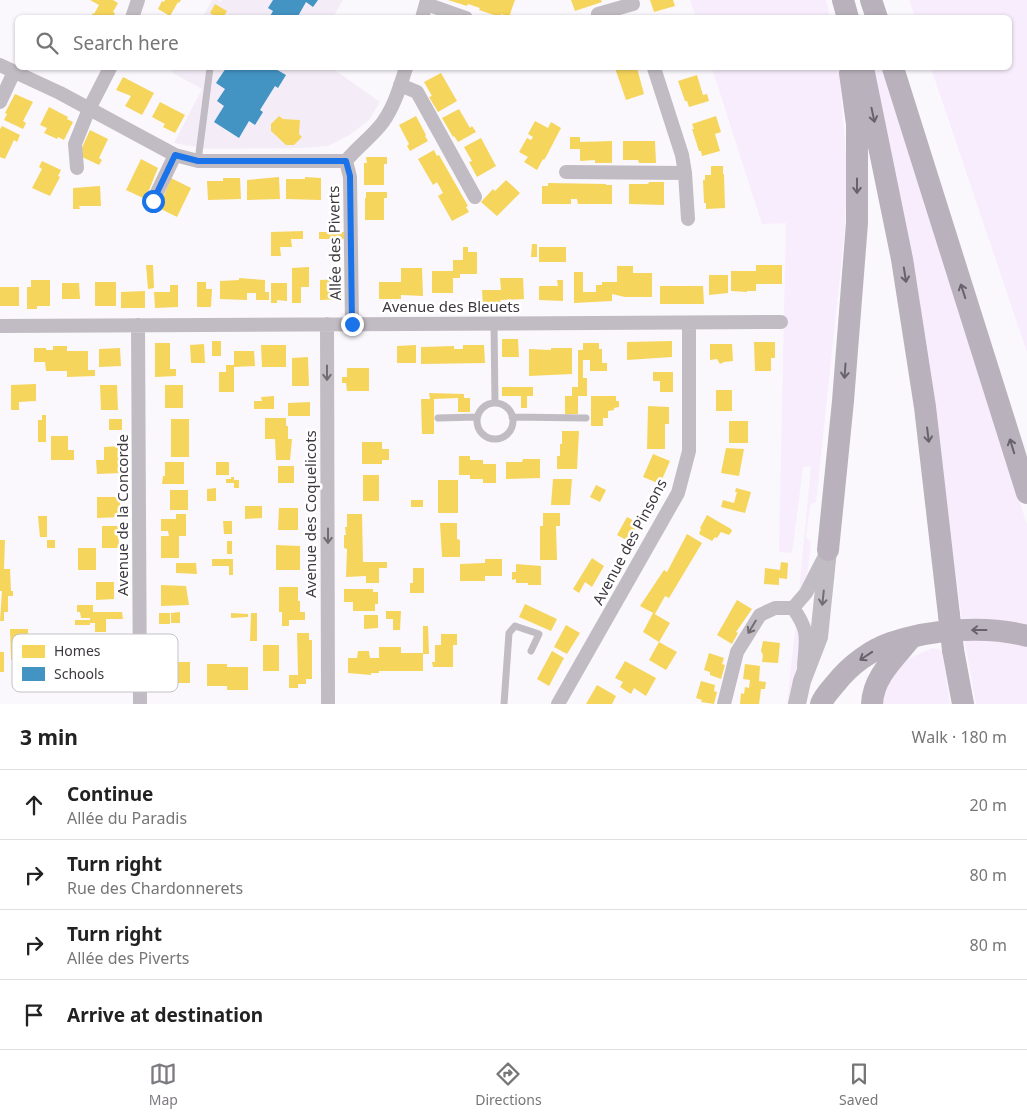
<!DOCTYPE html>
<meta charset="utf-8">
<style>
:root{--surface:#fff;--page:#f6f6f6;--text:#222;--muted:#767676;--line:#e0e0e0;--accent:#7e7b80}
body{margin:0;font-family:"Noto Sans",sans-serif;background:var(--page);color:var(--text)}
.stop{position:absolute;width:15px;height:15px;margin:-11px;border:4px solid #1a73e8;border-radius:50%;background:#fff}
.stop.end{background:#1a73e8;border-color:#fff;box-shadow:0 1px 5px #0008}
.list{margin:0;padding:0;list-style:none}
h2{display:flex;justify-content:space-between;align-items:center;height:65px;margin:0;padding:0 20px;font-size:21px}
h2 small{font-size:16px;font-weight:400;color:var(--muted)}
.list li{display:grid;grid-template-columns:32px 1fr auto;gap:15px;align-items:center;box-sizing:border-box;height:70px;padding:0 20px;border-top:1px solid var(--line)}
.list b{display:block;font-size:19px;white-space:nowrap}
.list p{margin:0;font-size:16px;white-space:nowrap;color:var(--muted)}
.list em{font-size:16px;font-style:normal;color:var(--muted)}
.icon{flex:none;width:28px;height:28px;fill:none;stroke:currentColor;stroke-width:2;stroke-linecap:round;stroke-linejoin:round}
.map{position:relative;flex:none;width:1027px;height:704px;overflow:hidden}
.search{position:absolute;background:var(--surface);box-shadow:0 1px 4px #0004;left:15px;right:15px;top:15px;height:55px;display:flex;align-items:center;gap:12px;box-sizing:border-box;padding:0 18px;border-radius:8px;color:var(--muted);font-size:19px}
.sheet{height:345px;background:var(--surface)}
nav{display:flex;justify-content:space-around;align-items:center;box-sizing:border-box;height:70px;border-top:1px solid var(--line);background:var(--surface);font-size:14px;color:var(--muted)}
nav a{display:grid;justify-items:center;gap:2px}
nav .on{color:var(--accent)}
.map>svg:first-child{display:block}
</style>
<div class="map">
<svg width="1027" height="704" viewBox="0 0 1027 704">
<rect width="100%" height="100%" fill="#faf8fc"/>
<path fill="#f4edf8" d="M212,0h6l3,2 1,-2h121l-10,17 -131,1z
M174,68h158l48,34 -11,18 -18,14 -23,12 -24,2 -96,1 -34,-6 28,-54 -31,-17z"/>
<path fill="#f8edfd" d="M690,0h136l4,17h-134z
M909,0h118v352l-96,-284h79v-50l-95,-1z
M712,68h127l8,102 -2,58 -29,274 -6,3 -4,32 5,6 -5,41 -7,9 12,-127 -8,1 -11,86 -13,-1 7,-329 -24,1z
M869,68h14l144,457v101l-65,-6 -28,-210z
M796,622l6,8 -7,74h-8z
M964,637l63,7v60h-51z
M932,648l10,2 8,54h-68l3,-17 21,-27z"/>
<path fill="#f6d55c" d="M90,0h23l5,3 -5,9 2,1 -2,5h-23l3,-5 1,1 5,-9z
M165,0h16l-2,3 -1,-1 -8,14 -12,-7 4,-8 2,1z
M448,0h67l-6,17 -8,-3 -1,3 -21,-7 1,-2 -12,-4 -1,2z
M571,0h30l1,2 -27,9z
M650,0h23l2,6 -21,6z
M215,4l12,7 -4,7h-5l-8,-5z
M615,68h22l7,26 -18,6z
M441,73l16,28 -19,11 -9,-15 3,-1 -8,-14z
M697,75l6,20 4,-1 2,7 -20,6 -2,-6h-2l-7,-20z
M123,77l31,16 -12,22 -17,-9 6,-10 -15,-6z
M15,94l18,8 -10,19 3,2 -3,6 -19,-9 3,-6 -2,-1z
M160,102l25,13 -10,18 -12,-6 2,-3 -13,-7z
M49,107l19,10 -1,2 6,3 -9,18 -6,-3 -1,2 -13,-6 3,-5 -7,-3z
M459,109l11,19 2,-2 4,6 -18,10 -4,-6 -1,1 -11,-19z
M279,116l4,3 17,1 -1,14 3,3 -8,8h-8l-15,-14v-7z
M416,116l10,19 -1,1 3,5 -18,10 -3,-5 2,-2 -10,-19z
M716,116l5,16 -6,2 5,17 -18,5 -1,-5h-2l-7,-22h2l-2,-5z
M535,121l13,7 3,-6 10,6 -14,27 -3,5 -1,-1 -6,11 -13,-8 4,-5 -9,-5 8,-14 4,2 2,-3 -5,-3z
M2,126l18,9 -3,7 -3,-2 -9,19 -5,-2v-28z
M90,130l18,9 -9,19 3,2 -3,5 -19,-9 3,-5 -2,-1z
M570,137h10v5l32,-1v22h-17v-3l-15,1v-12h-10z
M481,138l15,28 -19,11 -8,-15 3,-1 -8,-14z
M623,141h32l1,22h-17l-1,-3h-15z
M434,150l3,6 2,-1 29,51 -2,1 3,5 -17,9 -14,-25 5,-3 -6,-11 -4,3 -15,-26z
M366,157h21v7h-3v21h-20v-22h3z
M141,159l17,9 -9,22 -6,8 -17,-8z
M42,161l19,9 -3,6 2,1 -10,19 -18,-8 10,-19 -3,-2z
M711,166h12v8h1l1,34 -19,1v-6h-2l-1,-23h2v-5h6z
M279,177l1,22 -33,1v-20z
M305,177l16,1v22l-35,-1v-20h19z
M171,178l20,10 -14,29 -18,-9z
M223,178h17l1,21 -33,1 -1,-19h16z
M506,180l14,13 -23,23 -16,-14 12,-13 2,2z
M649,182h15v23l-35,-1v-20h19z
M548,183l58,1v1h6v19h-34l-1,-5h-6v5h-29v-18h6z
M100,186l1,20h-22l1,3h-7v-21z
M366,192h21v6h-3v22h-19v-22h1z
M303,231v8h-12l1,8h-12l1,9h-10v-24z
M319,232h26v7h-26z
M532,244h5v13h-6z
M463,247h5v5h9v22h-17v4h-7v15h-21v-22h21v-11h10z
M539,247h27v15h-27z
M146,265h7l1,23 -6,1z
M756,265h26v19h-26v7h-9v1l-16,-1v-20h25z
M617,266h16v7h19v24h-27l-13,-3v7l-38,2v-31h9v20h13v-7h6v-3h15z
M309,267v20h-8v16h-9v-35z
M401,268h21l1,28 -22,-1v4h-22v-17h22z
M709,275h19v18l-19,2z
M239,278l26,2v12h4v8h-13v-7h-9v7l-27,-1v-18l19,-1z
M500,278h23l1,21 -24,1 1,2h-8v4h-4v2h-6l-1,-18h19z
M341,279v20l-21,1v-20z
M31,280h19v26h-13v3h-10v-22h4z
M557,280h6v21l-24,-1v-14h19z
M95,282h21v24h-21z
M197,282h9v7h6l-1,18h-14z
M62,283h17l1,16h-18z
M271,283h16v18l-10,-1v3h-6z
M170,285h8v22l-23,1 -1,-16h16z
M660,286h43l1,18h-44z
M0,287h19v19h-19z
M145,291v17h-24v-16z
M502,339h16l1,18h-17z
M212,341h9v15h-9z
M672,341v16l-45,3v-18z
M754,342h21v16h-4v13h-16z
M155,343h15v26h6v7l-21,1z
M583,343h16v6h3v14h5v8h-17v-11h-7v18h4v18h-9v18h-13v-18h7v-9h6v-37h5z
M204,344l1,19h-14l-1,-18z
M710,344h22l1,17 -9,1 -4,2 -3,-5 -7,1z
M261,345h25v22h-24z
M416,345v18h-19v-17z
M463,345h21l1,18 -64,1v-17l33,-1v3h9z
M53,346h14v5h21v19h7v6l-28,1v-6h-21l-1,-9h-11v-14h12v2h7z
M120,348l1,18 -22,1v-18z
M551,348h21v26l-43,2v-27l22,1z
M234,351h20l1,15 -21,1v25h-15v-20h7v-7h8z
M308,357l1,29h-17v-28z
M347,368h22v23h-22l-1,-8h-4v-6h5z
M653,372h20v20h-13v-11h-7z
M36,384v17l-17,1v8h-8v-25z
M100,385h17l1,25h-17z
M165,385h18v23h-18z
M502,387h31v9h-6v12h-6v-12h-19z
M716,390h16v21h-16z
M429,393l35,1v4h6v14h-12v-14l-24,1v35h-12l-1,-35h9z
M274,396v13h-20v-8h8l-1,-4z
M591,396h25v5h3v6l-5,1v2l-6,1v7h-5v8h-12z
M310,402v14h-22v-13z
M648,406l21,1v17h-4v25h-18z
M42,415h4v27h-8v-22h4z
M265,418h21v8h2v13h4l-2,21h-14l-1,-21h-10z
M109,419h13v11h-13z
M171,419h18v38h-18z
M729,421h19v22h-19z
M562,431h17l-2,38h-20v-13h3v-12h2z
M51,436h17v14h6v10h-23z
M362,442h20v7h7v11h-7v4h-20z
M121,446v27l-24,1 -1,-14h8v-13z
M726,448l18,1 -5,27 -18,-3z
M653,454l17,7 -10,23 -17,-7z
M459,456h11v4h13v4h13v19h-13v-4h-13v-4h-11z
M523,459h17v19l-34,1v-17h16z
M165,462h19v22h-22l1,-8h2z
M216,462h13v13h-13z
M278,466h16v17h-16z
M363,475h16v26h-16z
M231,477h3v3h5v8h-5v-5h-8v-4h5z
M553,479h19l-2,26h-19z
M438,480h20v33h-20z
M596,485l10,5 -6,12 -10,-5z
M216,488v13h-9v-12z
M736,488l15,4 -6,21 -24,-6 2,-7 11,3 3,-11h-2z
M170,490h18v20h-18z
M97,497h22l3,20 -25,1z
M411,500h12v7h-12z
M245,506h17v12l-17,1z
M279,508h19v22h-20z
M543,513h17v13h-4l1,34h-17v-34h3z
M176,514h10v22h-7v22h-18v-22h8l-1,-5h-7v-12h15z
M347,514h15l1,48h24v6h-8v15h-13v-7l-20,1 1,-28 -3,-1v-13h2l-1,-8h2z
M707,515l24,14 1,2 -3,4 -8,-3 -4,6 -2,-1 -3,4 -13,-7 2,-5 -1,-1z
M38,516h9v21h-7z
M627,517l11,6 -10,18 -11,-6z
M223,521h9v13h-8z
M440,523h17v16l3,1v17h-18z
M102,526h16l1,22h-17z
M687,534l15,9 -33,55 -4,-2 -10,18 -15,-8 24,-36 3,2z
M0,540h5l-1,29h6l1,22h2v5h-5v16h-4v9h-4l2,-30h-2z
M47,540h8v8h-8z
M227,541h5v13h-5z
M276,545l24,1v24h-24z
M78,548h18v22h-18z
M592,558l12,8 -12,21 -7,-5 -6,11 -6,-4z
M212,559h21v16h-4v-9h-17z
M485,559h17v17h-17v5h-25v-17l25,-1z
M781,562l7,1 -1,16 -8,-1v7l-15,-1 1,-16 15,2z
M176,563h20l1,11 -21,-1z
M516,564l25,2v19h-13v-2h-12v-4l-4,1v-8h4z
M413,568h11v25h-14v-10h3z
M96,582h18v17l-18,1z
M161,585l25,1 3,19 -28,1z
M279,587h19v14h2v11h5v8h-16v6h-7v-14h-3z
M344,589h29v3h5v12h-3v7h-22v-9h-9z
M737,600l15,9 -16,23 2,1 -6,11 -15,-9z
M525,604l32,15 -6,12 -32,-14z
M77,605h16v7h29l1,7h-17v13h-11v-9h-5v2h-15v-5h15v-2h-9l-1,-6h-3z
M386,611h15l-1,19h-7v-11h-7z
M180,612v11h-9v-10z
M159,613h11v11h-11z
M231,613l17,1v3l-17,1z
M251,613h6v28h-7z
M653,613l17,10 -11,19 -16,-10z
M364,615h14v13l-14,1z
M566,625l14,8 -13,21 -13,-7z
M423,626h5l1,28h-6v17h-44v2h-8v2l-23,-2v-15h9l1,-7h11l1,7h9v-11h22v6h22z
M10,629h18l1,31h-18z
M297,633h12v7h3v39h-6v5h-8v4h-9v-13h9z
M441,634h16v11h-4v22h-20l-1,-5h3v-17h6z
M763,641l17,2 -2,20 -16,-1 1,-7 -2,-4z
M659,642l18,10 -11,18 -17,-10z
M263,645h16v26h-16z
M552,651l12,7 -15,28 -12,-7z
M0,652h4v20h-4z
M170,652v10h20v21h-20v-2h-12v-28z
M709,653l15,5 -2,6 3,1 -4,14 -11,-4v-3l-6,-2z
M625,661l31,17 -10,18 -12,-8 -3,6 -11,-7 3,-5 -8,-4z
M207,664h20v3h21v23h-21v-4h-20z
M745,664l15,2 -1,15 7,1 -1,7h-4l-2,15h-19l1,-11 3,1 1,-7 4,1 1,-8 -7,-1z
M701,681l14,4 -1,6 3,1 -3,12 -13,-2 1,-2 -6,-2z
M597,685l19,11 -4,8h-26z"/>
<path fill="#4393c3" d="M273,0h45l-5,7 -7,-5 -9,16h-28l4,-7 -5,-3z
M226,68h48l12,7 -8,13 -3,-2 -15,24 3,2 -8,13 -6,-4 -10,17 -25,-16 10,-16 -7,-5 8,-12 -9,-6z"/>
<g fill="none" stroke-linecap="round" stroke-linejoin="round">
<path stroke="#c1bcc3" stroke-width="7" d="M198,161l12,-93
M494,323l1,80
M477 421a18 18 0 1 1 36 0a18 18 0 1 1-36 0Z
M512,417l74,1
M438,418l39,-1
M504,704l5,-71 6,-7 24,8 -8,17"/>
<path stroke="#c1bcc3" stroke-width="14" d="M426,4l40,14
M598,14l35,-10
M132,18l6,-18
M422,18l5,-18
M0,65l60,28 115,62 23,6h148c11,-14 27,-25 37,-39 12,-17 17,-36 23,-54
M654,68l28,87 3,18 3,46
M400,85l17,7 58,105
M0,102l14,-30
M346,161l4,16 2,147
M77,168l-2,-24 14,-35 21,-41
M566,172l119,1
M153,201l22,-46
M327,324l1,380
M138,325l2,379
M0,326l781,-4
M793,608c17,24 13,30 11,58
M793,608l13,-15 19,-37
M558,704l120,-211 11,-42v-128
M724,704l13,-52 23,-37 15,-7h18"/>
<path stroke="#c1bcc3" stroke-width="18" d="M797,704l5,-23 17,-44 9,-87"/>
<path stroke="#b9b2bc" stroke-width="22" d="M843,0l5,18
M871,0l6,18
M863,68l39,191 23,148 24,208
M893,68l134,425
M828,550l15,-149 14,-178v-99l-7,-51
M953,650l10,54
M821,704c3,-8 10,-15 15,-21 14,-18 35,-33 55,-40 39,-14 97,-18 136,-7
M872,704c1,-27 23,-46 39,-66"/>
<path stroke="#b9b2bc" stroke-width="22" d="M949,615l4,35"/>
</g>
<defs><path id="oneway-shaft" d="M-6 0H5M1.5-3L5.5 0L1.5 3" fill="none" stroke-width="1.6" stroke-linecap="round" stroke-linejoin="round" transform="scale(1.25)"/></defs>
<g stroke="#68636a">
<use href="#oneway-shaft" transform="translate(873 115) rotate(78)"/>
<use href="#oneway-shaft" transform="translate(857 186) rotate(90)"/>
<use href="#oneway-shaft" transform="translate(905 275) rotate(81)"/>
<use href="#oneway-shaft" transform="translate(963 291) rotate(-108)"/>
<use href="#oneway-shaft" transform="translate(845 371) rotate(94)"/>
<use href="#oneway-shaft" transform="translate(928 435) rotate(83)"/>
<use href="#oneway-shaft" transform="translate(1012 446) rotate(-107)"/>
<use href="#oneway-shaft" transform="translate(979 630) rotate(-180)"/>
<use href="#oneway-shaft" transform="translate(866 656) rotate(146)"/>
</g>
<g stroke="#716d73">
<use href="#oneway-shaft" transform="translate(327 373) rotate(90)"/>
<use href="#oneway-shaft" transform="translate(328 536) rotate(90)"/>
<use href="#oneway-shaft" transform="translate(823 598) rotate(96)"/>
<use href="#oneway-shaft" transform="translate(752 627) rotate(121)"/>
</g>
<g fill="none" stroke-linecap="round" stroke-linejoin="round">
<path stroke="#1a73e8" stroke-width="6" d="M153,201l22,-46 23,6h148l4,15 2,148"/>
</g>
<g text-anchor="middle" stroke-width="5" stroke-linejoin="round" paint-order="stroke">
<g font-size="15" fill="#3c383e" stroke="#fff">
<text transform="translate(335 243) rotate(-91)" y="5">Allée des Piverts</text>
<text x="451" y="312">Avenue des Bleuets</text>
<text transform="translate(311 514) rotate(-90)" y="5">Avenue des Coquelicots</text>
<text transform="translate(123 515) rotate(-90)" y="5">Avenue de la Concorde</text>
<text transform="translate(630 542) rotate(-62)" y="5">Avenue des Pinsons</text>
</g>
</g>
<rect x="12" y="634" width="166" height="58" rx="8" fill="#fff" stroke="#c4c3c5" stroke-width="1"/>
<rect x="22" y="645" width="23" height="13" fill="#f6d55c"/>
<rect x="22" y="667" width="23" height="14" fill="#4393c3"/>
<g font-size="14" fill="#3c383e">
<text x="54" y="656">Homes</text>
<text x="54" y="679">Schools</text>
</g>
</svg>
<div class="stop" style="left:153px;top:201px"></div>
<div class="stop end" style="left:352px;top:324px"></div>
<div class="search"><svg class="icon" aria-label="search" viewBox="0 0 24 24"><circle cx="10" cy="10" r="6"/><path d="M15 15l6 6"/></svg>Search here</div>
</div>
<section class="sheet">
<h2>3 min<small>Walk · 180 m</small></h2>
<ul class="list">
<li><svg class="icon" aria-label="ahead" viewBox="0 0 24 24"><path d="M12 20V5M6 11l6-6 6 6"/></svg><div><b>Continue</b><p>Allée du Paradis</p></div><em>20 m</em></li>
<li><svg class="icon" aria-label="right" viewBox="0 0 24 24"><path d="M7 20v-9h11M14 6l5 5-5 5"/></svg><div><b>Turn right</b><p>Rue des Chardonnerets</p></div><em>80 m</em></li>
<li><svg class="icon" aria-label="right" viewBox="0 0 24 24"><path d="M7 20v-9h11M14 6l5 5-5 5"/></svg><div><b>Turn right</b><p>Allée des Piverts</p></div><em>80 m</em></li>
<li><svg class="icon" aria-label="arrive" viewBox="0 0 24 24"><path d="M6 21V4h12l-3 4 3 4H6"/></svg><div><b>Arrive at destination</b></div></li>
</ul>
</section>
<nav>
<a class="on"><svg class="icon" aria-label="map" viewBox="0 0 24 24"><path d="M3 6l6-2 6 2 6-2v14l-6 2-6-2-6 2zM9 4v14M15 6v14"/></svg>Map</a>
<a><svg class="icon" aria-label="directions" viewBox="0 0 24 24"><path d="M12 3l9 9-9 9-9-9zM9 14v-3h6M13 9l2 2-2 2"/></svg>Directions</a>
<a><svg class="icon" aria-label="saved" viewBox="0 0 24 24"><path d="M7 4h10v16l-5-4-5 4z"/></svg>Saved</a>
</nav>
